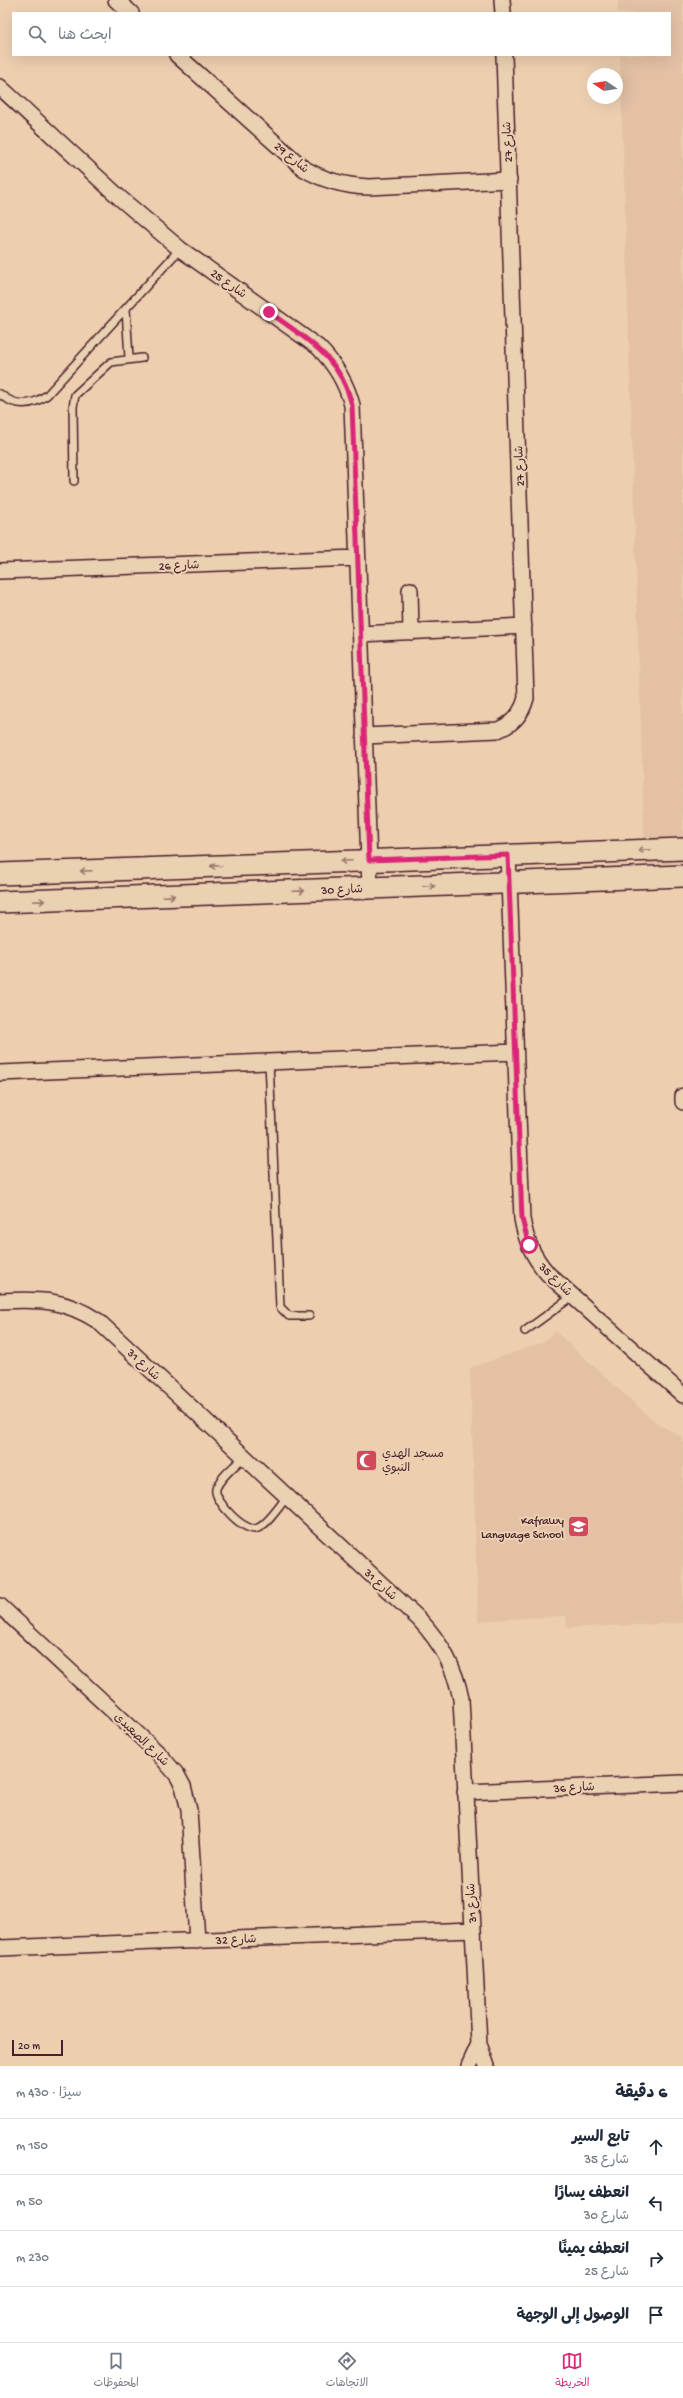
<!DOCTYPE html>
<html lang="ar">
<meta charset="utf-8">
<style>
:root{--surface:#fff;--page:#f2f2f3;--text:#1f2937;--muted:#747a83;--line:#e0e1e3;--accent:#db2777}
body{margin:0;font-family:"Gochi Hand","Playpen Sans Arabic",sans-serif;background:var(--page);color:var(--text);direction:rtl}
.compass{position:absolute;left:587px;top:68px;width:36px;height:36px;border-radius:50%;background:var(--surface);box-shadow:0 4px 16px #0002;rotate:282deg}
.scale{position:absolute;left:12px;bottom:10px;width:51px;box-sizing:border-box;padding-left:4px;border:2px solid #4a1f2b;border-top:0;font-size:11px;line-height:14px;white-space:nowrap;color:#4a1f2b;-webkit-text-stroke:3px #ead1b2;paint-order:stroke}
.stop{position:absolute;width:12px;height:12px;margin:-9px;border:3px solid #db2777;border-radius:50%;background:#fff}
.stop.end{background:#db2777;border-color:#fff;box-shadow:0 1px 4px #0008}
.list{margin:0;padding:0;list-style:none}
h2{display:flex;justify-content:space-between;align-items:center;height:52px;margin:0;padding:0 16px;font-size:17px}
h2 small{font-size:13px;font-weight:400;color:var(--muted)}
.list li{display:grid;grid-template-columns:26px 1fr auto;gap:12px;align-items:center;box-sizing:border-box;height:56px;padding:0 16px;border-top:1px solid var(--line)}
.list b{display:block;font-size:15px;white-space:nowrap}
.list p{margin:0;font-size:13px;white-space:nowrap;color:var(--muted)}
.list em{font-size:13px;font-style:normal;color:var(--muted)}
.icon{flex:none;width:22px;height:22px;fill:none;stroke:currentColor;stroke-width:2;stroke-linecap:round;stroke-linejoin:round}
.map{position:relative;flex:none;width:683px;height:2066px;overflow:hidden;direction:ltr}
.search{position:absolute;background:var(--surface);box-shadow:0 4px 16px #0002;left:12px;right:12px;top:12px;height:44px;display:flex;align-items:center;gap:10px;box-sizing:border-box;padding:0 14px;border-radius:0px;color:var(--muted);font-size:15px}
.sheet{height:276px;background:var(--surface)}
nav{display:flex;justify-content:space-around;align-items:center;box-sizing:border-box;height:56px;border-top:1px solid var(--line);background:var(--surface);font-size:11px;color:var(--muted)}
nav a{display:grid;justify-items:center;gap:2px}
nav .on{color:var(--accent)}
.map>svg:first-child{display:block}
</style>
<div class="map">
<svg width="683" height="2066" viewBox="0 0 683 2066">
<rect width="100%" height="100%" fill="#edcfb0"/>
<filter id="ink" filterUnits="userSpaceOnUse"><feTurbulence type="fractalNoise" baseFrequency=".025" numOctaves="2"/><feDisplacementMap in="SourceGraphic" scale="8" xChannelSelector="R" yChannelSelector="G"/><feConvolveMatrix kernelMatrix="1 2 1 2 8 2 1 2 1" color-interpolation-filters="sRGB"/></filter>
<g filter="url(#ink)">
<path fill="#e4c1a5" d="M618,0h65v863l-38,2 -25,-810h50v-42h-52z
M555,1331l91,83 14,11 23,12v186l-116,5 -1,-12 -88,5 -8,-253 73,-26z"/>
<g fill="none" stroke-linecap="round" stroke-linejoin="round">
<defs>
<path id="lane" d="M126,309l3,49
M0,394c15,13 32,12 47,1l133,-146
M74,481l-1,-74 2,-12 36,-33 31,-4
M269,1062l11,245 9,9h20
M525,1331l48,-35
M244,1457c-8,8 -25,21 -28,32 -3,11 30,46 42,39 11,-5 21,-22 29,-31"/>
<path id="street" d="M116,0l15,13
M502,0l1,13
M177,55l126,113c21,13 42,18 66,19l140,-7
M0,87l120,111 60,51 138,98c17,17 28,35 34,58l18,483
M0,571l357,-13
M410,590l1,42
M360,634l164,-8
M364,736l134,-6c15,-6 24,-16 28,-32l-22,-643
M508,855l14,364c4,22 11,38 26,55l135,121
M0,1073l515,-21
M683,1096v6
M0,1301c40,-2 64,-2 98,20l321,298c22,24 36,48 42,80l18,345 8,22
M0,1606l159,148 18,21 6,11 6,24 8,131
M465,1792l218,-9
M0,1948l472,-18
M469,2066l10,-22"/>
<path id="secondary" d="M0,874l683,-25
M0,902l683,-26"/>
</defs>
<use href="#lane" stroke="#4a1f2b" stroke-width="10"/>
<use href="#street" stroke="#4a1f2b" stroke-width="18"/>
<use href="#secondary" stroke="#4a1f2b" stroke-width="24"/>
<use href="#lane" stroke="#ead1b2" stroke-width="7"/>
<use href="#street" stroke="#ead1b2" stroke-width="15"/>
<use href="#secondary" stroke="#ead1b2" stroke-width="21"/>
</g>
<defs><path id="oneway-shaft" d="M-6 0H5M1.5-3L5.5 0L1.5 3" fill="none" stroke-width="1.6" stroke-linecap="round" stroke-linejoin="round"/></defs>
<g stroke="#9a786e">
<use href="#oneway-shaft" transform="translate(644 850) rotate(178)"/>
<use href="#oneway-shaft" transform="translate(346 861) rotate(178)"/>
<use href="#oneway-shaft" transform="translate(216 866) rotate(178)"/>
<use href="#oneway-shaft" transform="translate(86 871) rotate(178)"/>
<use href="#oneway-shaft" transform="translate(429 886) rotate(-2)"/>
<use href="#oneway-shaft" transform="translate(299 891) rotate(-2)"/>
<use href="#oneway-shaft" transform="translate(169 896) rotate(-2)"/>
<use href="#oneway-shaft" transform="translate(39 901) rotate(-2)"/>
</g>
</g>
<g fill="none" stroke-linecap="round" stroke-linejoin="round" filter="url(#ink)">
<path stroke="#db2777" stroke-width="5" d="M269,312c38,28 71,44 83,93l17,455 139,-5 14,364 7,26"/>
</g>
<defs>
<symbol id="mosque-square" viewBox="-11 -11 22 22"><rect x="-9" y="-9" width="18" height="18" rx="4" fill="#d1495b" stroke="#ead1b2"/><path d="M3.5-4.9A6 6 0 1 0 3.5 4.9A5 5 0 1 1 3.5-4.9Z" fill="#fff"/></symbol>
<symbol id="school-square" viewBox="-11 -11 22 22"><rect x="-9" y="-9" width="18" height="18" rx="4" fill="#d1495b" stroke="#ead1b2"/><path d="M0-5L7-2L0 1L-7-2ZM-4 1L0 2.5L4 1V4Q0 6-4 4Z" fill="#fff"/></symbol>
</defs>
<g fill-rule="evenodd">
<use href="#mosque-square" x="354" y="1448" width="25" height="25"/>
<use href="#school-square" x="566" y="1514" width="25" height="25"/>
</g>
<g text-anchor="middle" stroke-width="4" stroke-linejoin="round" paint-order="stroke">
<g font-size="12" fill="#4a1f2b" stroke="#ead1b2">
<text transform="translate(507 142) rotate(-92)" y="4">شارع 27</text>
<text transform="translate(292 157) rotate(40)" y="4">شارع 29</text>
<text transform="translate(229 283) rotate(36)" y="4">شارع 25</text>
<text transform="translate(519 466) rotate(-92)" y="4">شارع 27</text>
<text transform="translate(179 565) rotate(-2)" y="4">شارع 26</text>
<text transform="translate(342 889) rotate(-2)" y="4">شارع 30</text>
<text transform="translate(556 1279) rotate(45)" y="4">شارع 35</text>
<text transform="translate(144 1364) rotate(43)" y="4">شارع 31</text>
<text transform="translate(381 1584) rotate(43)" y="4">شارع 31</text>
<text transform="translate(142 1739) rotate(44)" y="4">شارع الصعيدى</text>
<text transform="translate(574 1787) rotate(-3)" y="4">شارع 36</text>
<text transform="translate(471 1903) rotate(-93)" y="4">شارع 31</text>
<text transform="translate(236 1939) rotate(-2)" y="4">شارع 32</text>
</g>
<g font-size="12" fill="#4a1f2b" stroke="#ead1b2" text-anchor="start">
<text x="382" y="1457">مسجد الهدي<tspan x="382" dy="14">النبوي</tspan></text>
<text x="564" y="1524" text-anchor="end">Kafrawy<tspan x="564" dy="14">Language School</tspan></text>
</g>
</g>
</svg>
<svg class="compass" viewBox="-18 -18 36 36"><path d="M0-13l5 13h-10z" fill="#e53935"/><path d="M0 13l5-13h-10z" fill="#747a83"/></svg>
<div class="scale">20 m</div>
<div class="stop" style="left:529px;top:1245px"></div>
<div class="stop end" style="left:269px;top:312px"></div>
<div class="search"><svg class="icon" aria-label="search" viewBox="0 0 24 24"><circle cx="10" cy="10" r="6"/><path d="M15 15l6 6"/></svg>ابحث هنا</div>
</div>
<section class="sheet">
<h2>6 دقيقة<small>سيرًا · 430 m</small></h2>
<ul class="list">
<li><svg class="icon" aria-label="ahead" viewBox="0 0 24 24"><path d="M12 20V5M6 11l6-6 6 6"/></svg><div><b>تابع السير</b><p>شارع 35</p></div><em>150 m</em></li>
<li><svg class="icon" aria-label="left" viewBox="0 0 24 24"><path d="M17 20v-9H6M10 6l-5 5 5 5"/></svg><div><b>انعطف يسارًا</b><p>شارع 30</p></div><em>50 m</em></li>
<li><svg class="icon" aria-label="right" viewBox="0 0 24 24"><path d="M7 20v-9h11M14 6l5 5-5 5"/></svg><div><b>انعطف يمينًا</b><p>شارع 25</p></div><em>230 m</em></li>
<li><svg class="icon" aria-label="arrive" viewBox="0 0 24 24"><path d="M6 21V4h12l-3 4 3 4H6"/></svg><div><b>الوصول إلى الوجهة</b></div></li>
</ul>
</section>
<nav>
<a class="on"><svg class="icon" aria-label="map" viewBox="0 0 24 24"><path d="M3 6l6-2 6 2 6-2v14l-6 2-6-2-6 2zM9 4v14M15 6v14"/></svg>الخريطة</a>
<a><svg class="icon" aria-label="directions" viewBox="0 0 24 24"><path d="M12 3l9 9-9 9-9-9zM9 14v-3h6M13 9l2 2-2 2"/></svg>الاتجاهات</a>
<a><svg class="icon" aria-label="saved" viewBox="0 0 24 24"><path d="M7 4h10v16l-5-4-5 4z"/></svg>المحفوظات</a>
</nav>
